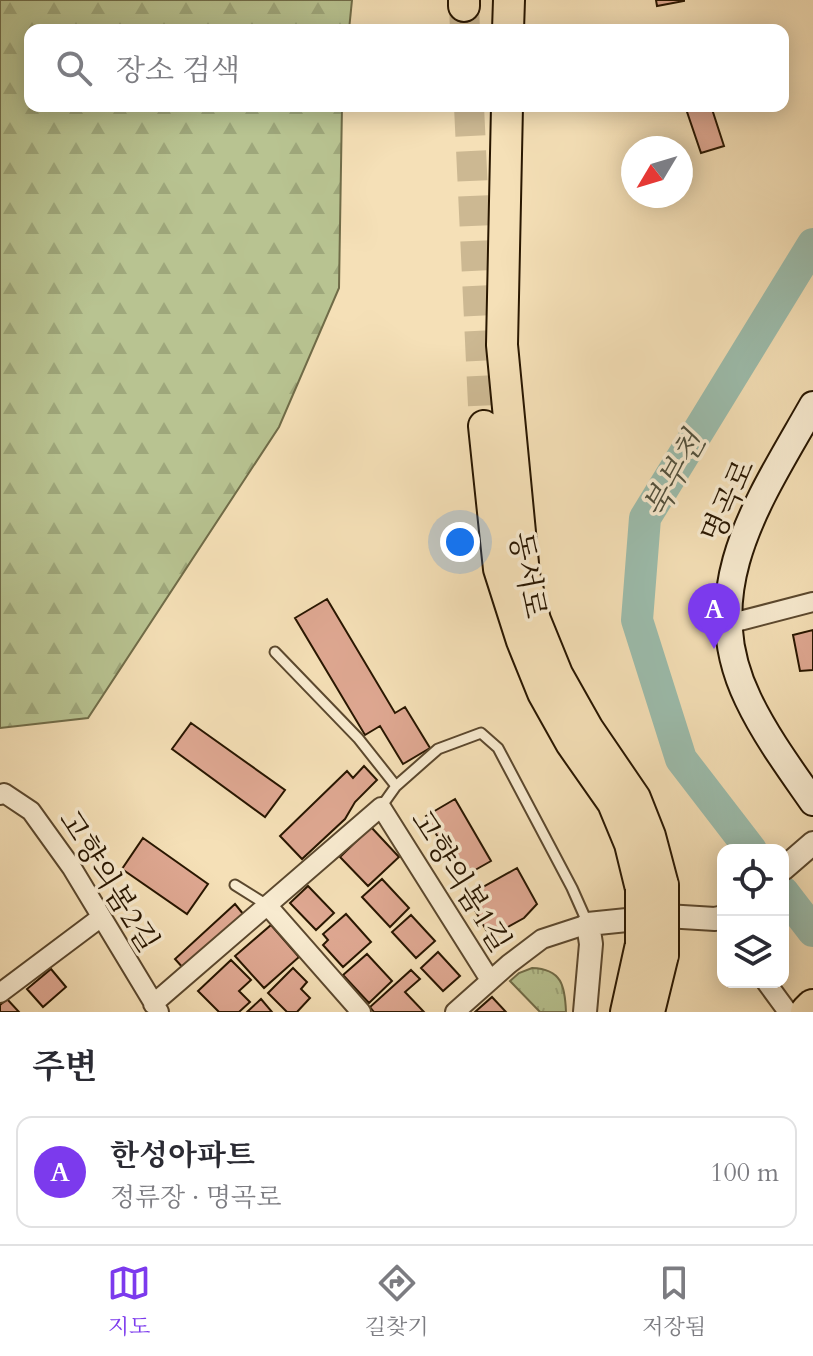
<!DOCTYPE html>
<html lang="ko">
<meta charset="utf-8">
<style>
:root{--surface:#fff;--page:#f7f7f7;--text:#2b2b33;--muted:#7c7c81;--line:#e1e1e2;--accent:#7c3aed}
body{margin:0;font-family:Cardo,"Noto Serif KR",serif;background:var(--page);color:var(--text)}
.controls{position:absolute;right:24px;bottom:24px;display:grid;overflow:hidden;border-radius:16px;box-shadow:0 4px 20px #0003}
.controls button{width:72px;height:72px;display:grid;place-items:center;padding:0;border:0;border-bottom:2px solid var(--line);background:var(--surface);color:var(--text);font:40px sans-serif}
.compass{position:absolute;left:621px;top:136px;width:72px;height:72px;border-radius:50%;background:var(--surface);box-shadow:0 4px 20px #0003;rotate:232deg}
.you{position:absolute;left:460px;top:542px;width:28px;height:28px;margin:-20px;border:6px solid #fff;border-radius:50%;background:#1a73e8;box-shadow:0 0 0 12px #1a73e833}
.badge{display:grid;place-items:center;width:52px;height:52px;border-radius:50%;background:var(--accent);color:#fff;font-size:26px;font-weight:700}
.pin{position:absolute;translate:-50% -66px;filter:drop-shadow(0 2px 4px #0008)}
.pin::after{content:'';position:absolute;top:42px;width:28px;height:24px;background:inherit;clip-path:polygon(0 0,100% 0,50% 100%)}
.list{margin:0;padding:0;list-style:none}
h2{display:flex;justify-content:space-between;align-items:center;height:104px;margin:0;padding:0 32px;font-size:34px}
h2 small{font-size:26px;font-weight:400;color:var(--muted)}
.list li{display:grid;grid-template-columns:52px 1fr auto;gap:24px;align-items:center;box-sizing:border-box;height:112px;margin:0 16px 16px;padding:0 16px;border:2px solid var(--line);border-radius:16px}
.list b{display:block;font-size:30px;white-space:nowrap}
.list p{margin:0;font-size:26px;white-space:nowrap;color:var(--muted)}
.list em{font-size:26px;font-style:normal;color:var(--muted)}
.icon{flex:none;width:44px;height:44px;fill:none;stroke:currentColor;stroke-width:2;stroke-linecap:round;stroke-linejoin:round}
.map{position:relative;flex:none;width:813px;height:1012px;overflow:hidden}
.search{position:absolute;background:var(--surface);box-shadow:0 4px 20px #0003;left:24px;right:24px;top:24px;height:88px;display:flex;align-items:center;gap:20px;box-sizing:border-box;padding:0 28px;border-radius:16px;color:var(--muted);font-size:30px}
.sheet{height:232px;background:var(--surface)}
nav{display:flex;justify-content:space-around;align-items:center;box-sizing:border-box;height:112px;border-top:2px solid var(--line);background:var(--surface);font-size:22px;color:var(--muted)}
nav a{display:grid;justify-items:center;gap:4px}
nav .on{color:var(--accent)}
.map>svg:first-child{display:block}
</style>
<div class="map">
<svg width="813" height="1012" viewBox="0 0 813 1012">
<defs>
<pattern id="forest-firs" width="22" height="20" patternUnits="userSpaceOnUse" patternTransform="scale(2)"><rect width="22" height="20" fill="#b8c391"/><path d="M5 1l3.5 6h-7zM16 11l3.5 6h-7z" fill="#9ea77b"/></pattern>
<pattern id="park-tufts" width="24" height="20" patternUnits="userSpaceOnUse" patternTransform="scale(2)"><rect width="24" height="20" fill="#b8c391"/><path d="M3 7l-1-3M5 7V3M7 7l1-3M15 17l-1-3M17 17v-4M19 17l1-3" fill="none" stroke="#9ea77b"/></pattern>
</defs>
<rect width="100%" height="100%" fill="#f5e0b7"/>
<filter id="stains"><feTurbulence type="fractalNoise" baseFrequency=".0025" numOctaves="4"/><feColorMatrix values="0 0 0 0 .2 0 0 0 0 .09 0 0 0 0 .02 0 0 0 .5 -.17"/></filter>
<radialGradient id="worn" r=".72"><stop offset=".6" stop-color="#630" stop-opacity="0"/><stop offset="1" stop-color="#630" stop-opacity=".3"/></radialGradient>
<path fill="url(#forest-firs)" stroke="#706c48" stroke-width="2" d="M0,0h352l-3,30h-319v76h312l-3,182 -60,139 -191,291 -88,10z"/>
<path fill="url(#park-tufts)" stroke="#706c48" stroke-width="2" d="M532,968c30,1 33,18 34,44h-26l-30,-31 9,-8z"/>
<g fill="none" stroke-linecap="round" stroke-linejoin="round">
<path stroke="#9cbdad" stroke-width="32" d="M751,850l-70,-91 -44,-139 8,-102 168,-274
M783,892l30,39"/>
</g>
<path fill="#dfa892" stroke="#281600" stroke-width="2" d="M656,0h28v1l-27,5z
M685,106h26l13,40 -23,7z
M327,599l68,114 10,-6 25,41 -27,16 -23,-38 -15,9 -70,-117z
M813,630v40l-13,1 -7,-36z
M191,723l94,67 -20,27 -93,-68z
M364,766l13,14 -22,22 -10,17 -43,40 -22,-23 67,-65 6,7z
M455,799l36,62 -30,17 -35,-62z
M371,827l28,30 -31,29 -28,-29z
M143,838l65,46 -21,30 -65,-45z
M517,868l20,36 -13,14 -34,19 -23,-41z
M382,879l27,29 -19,19 -28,-30z
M308,886l26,27 -18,17 -26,-27z
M235,904l9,11 -60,54 -9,-10z
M346,914l25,28 -28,25 -20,-22 5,-5 -5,-6z
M411,915l24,26 -19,17 -24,-26z
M271,925l28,32 -35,31 -29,-32z
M438,952l22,24 -17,15 -22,-23z
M367,954l25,27 -23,22 -26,-28z
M231,960l20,20 -12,11 11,11 -11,10h-20l-21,-21z
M293,968l14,14 -6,7 9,9 -13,14h-10l-19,-19z
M51,969l15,18 -23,20 -16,-18z
M411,970l9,9 -15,13 19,20h-50l-4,-5z
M492,997l14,15h-31z
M7,999l12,13h-19v-7z
M261,999l11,13h-25z"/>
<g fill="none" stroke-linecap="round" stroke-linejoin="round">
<path stroke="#ccb892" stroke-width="30" stroke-dasharray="30 15" stroke-linecap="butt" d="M464,6l1,24
M469,106l15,320"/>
<defs>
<path id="service" d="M275,652l83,86 38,48 -15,21
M396,786l42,-37 43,-16 17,15 74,140 16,36
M235,885l32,20"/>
<path id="minor" d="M728,624l85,-22
M0,795l4,-2 27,18 41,57 87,144
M267,905l94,107
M766,982l22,30
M0,993l100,-75
M153,1004l228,-197 109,173
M455,1012l54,-48 33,-25 46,-15"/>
<path id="tertiary" d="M783,869l30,-26
M585,1012l6,-68 -3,-20 78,-8 49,3 8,-2"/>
<path id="secondary" d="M813,405c-53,94 -118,184 -65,294 17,36 42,70 65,103"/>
<path id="trunk" d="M464,6v-6
M508,30l1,-30
M507,106l-5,239 22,229 11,46 22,54 31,55 47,69 15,38 13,49
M484,426l15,143 23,72 21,52 28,50 42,60 17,41 11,45
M626,1012l15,-68
M649,1012l14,-57"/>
<path id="motorway" d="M808,1012l5,-5"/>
</defs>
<use href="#service" stroke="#5b482e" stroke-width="13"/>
<use href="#minor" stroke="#5b482e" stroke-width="22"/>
<use href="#tertiary" stroke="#5b482e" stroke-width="26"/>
<use href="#secondary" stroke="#281600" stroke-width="30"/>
<use href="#trunk" stroke="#281600" stroke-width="34"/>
<use href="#motorway" stroke="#281600" stroke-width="38"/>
<use href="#service" stroke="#f8ebd0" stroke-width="9"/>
<use href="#minor" stroke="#f8ebd0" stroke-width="18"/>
<use href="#tertiary" stroke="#f8ebd0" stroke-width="22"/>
<use href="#secondary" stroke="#f8ebd0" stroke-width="26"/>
<use href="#trunk" stroke="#f5e0b7" stroke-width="30"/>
<use href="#motorway" stroke="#f5e0b7" stroke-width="34"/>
<defs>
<path id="trunk-bridge" d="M663,885v70
M641,889v55"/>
</defs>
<use href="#trunk-bridge" stroke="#281600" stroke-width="34" stroke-linecap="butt"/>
<use href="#trunk-bridge" stroke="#f5e0b7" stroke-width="30"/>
</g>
<g text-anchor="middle" stroke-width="7" stroke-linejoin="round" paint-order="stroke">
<g font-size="30" fill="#281600" stroke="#f8ebd0">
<text transform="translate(728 501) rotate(-66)" y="10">명곡로</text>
<text transform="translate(528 575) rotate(79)" y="10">동서로</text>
<text transform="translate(109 881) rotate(58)" y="10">고향의봄2길</text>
<text transform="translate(461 881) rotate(58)" y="10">고향의봄1길</text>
</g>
<g font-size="32" font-style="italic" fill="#51503d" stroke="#f8ebd0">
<text transform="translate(674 475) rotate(-61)" y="11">북부천</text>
</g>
</g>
<rect width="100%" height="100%" filter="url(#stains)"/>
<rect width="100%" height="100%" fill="url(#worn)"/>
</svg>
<div class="controls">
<button><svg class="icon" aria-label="locate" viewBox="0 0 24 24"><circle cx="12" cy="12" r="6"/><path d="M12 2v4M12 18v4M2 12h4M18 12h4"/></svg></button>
<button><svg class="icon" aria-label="layers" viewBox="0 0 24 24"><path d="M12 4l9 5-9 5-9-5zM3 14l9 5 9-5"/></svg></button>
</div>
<svg class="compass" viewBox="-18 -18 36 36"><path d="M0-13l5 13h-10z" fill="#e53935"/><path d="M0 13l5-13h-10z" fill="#7c7c81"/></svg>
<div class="you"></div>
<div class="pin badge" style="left:714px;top:649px">A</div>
<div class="search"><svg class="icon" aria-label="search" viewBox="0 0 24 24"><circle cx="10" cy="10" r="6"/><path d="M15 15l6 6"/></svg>장소 검색</div>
</div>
<section class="sheet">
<h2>주변<small></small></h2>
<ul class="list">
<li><span class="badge">A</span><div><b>한성아파트</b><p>정류장 · 명곡로</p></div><em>100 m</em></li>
</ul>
</section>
<nav>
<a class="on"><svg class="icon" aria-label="map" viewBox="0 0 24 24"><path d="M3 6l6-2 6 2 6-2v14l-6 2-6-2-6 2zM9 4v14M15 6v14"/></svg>지도</a>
<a><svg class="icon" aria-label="directions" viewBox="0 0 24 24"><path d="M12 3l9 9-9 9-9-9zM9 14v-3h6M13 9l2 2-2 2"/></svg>길찾기</a>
<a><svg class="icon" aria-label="saved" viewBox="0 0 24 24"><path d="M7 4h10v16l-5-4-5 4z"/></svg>저장됨</a>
</nav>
